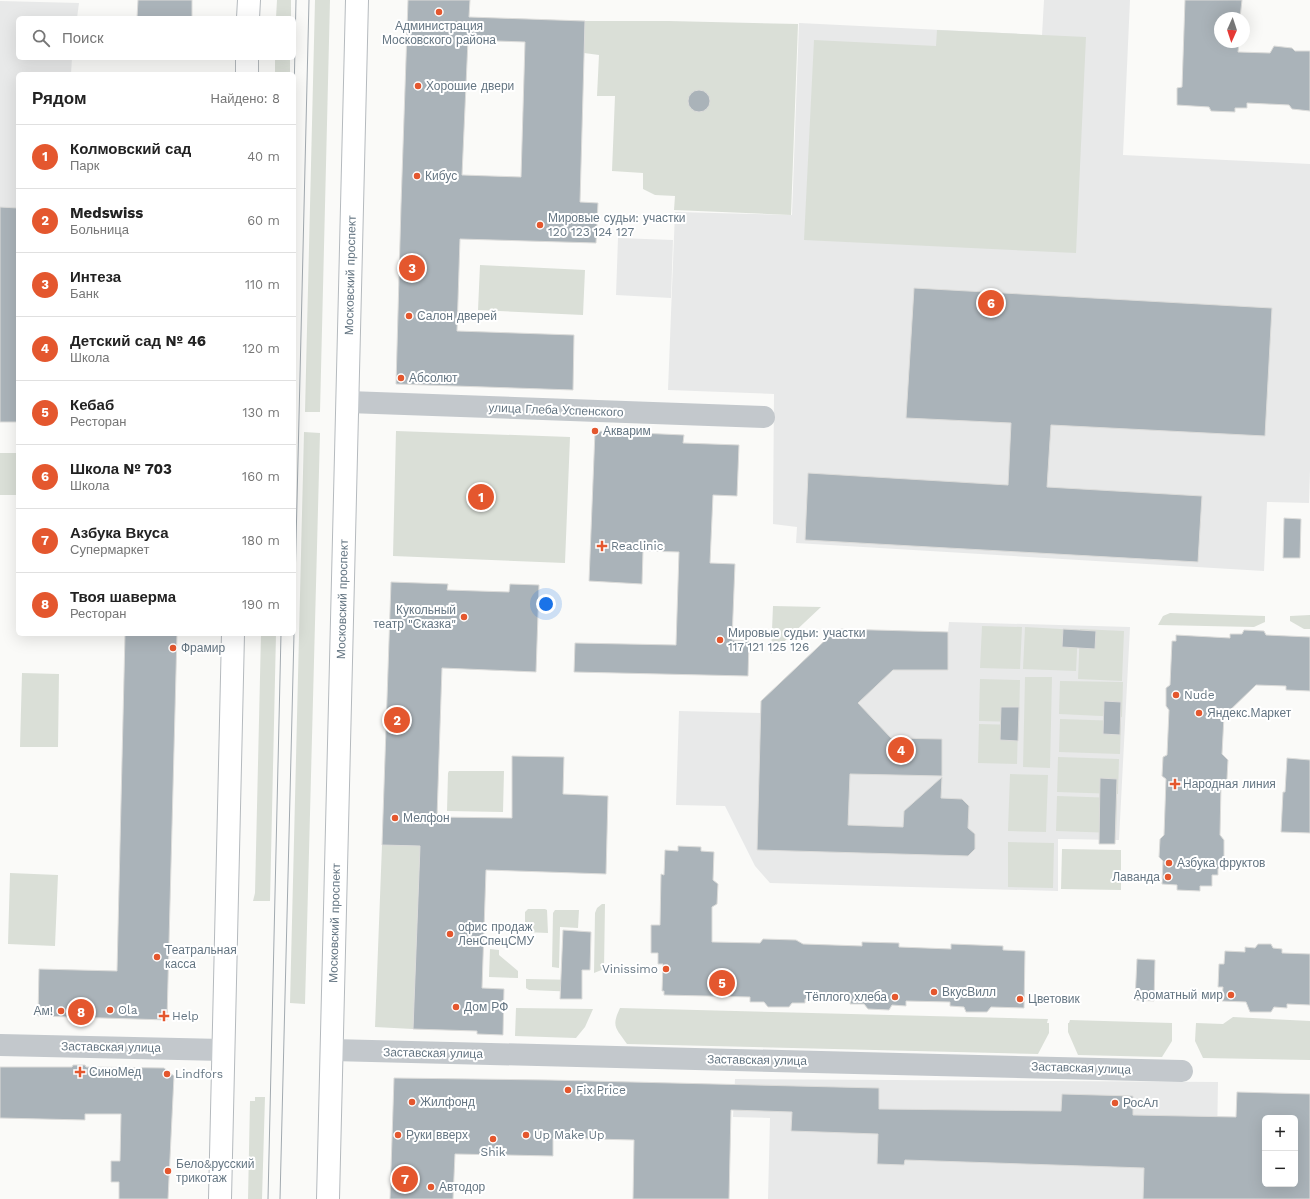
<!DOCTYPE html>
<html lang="ru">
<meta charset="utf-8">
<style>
:root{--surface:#fff;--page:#f6f6f6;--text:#222;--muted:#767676;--line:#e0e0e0;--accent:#e4572e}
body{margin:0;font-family:"Work Sans",sans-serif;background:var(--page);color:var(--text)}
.controls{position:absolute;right:12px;bottom:12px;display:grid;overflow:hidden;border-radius:6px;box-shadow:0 4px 16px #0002}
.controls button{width:36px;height:36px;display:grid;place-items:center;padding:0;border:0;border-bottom:1px solid var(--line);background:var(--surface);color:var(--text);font:20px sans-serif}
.compass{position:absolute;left:1214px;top:12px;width:36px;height:36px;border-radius:50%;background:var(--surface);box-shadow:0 4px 16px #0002;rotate:183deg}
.you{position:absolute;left:546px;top:604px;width:14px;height:14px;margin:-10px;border:3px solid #fff;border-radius:50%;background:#1a73e8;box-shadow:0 0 0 6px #1a73e833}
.badge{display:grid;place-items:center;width:26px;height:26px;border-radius:50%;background:var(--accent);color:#fff;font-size:13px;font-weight:700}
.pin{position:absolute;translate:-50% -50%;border:2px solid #fff;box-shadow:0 1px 4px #0006}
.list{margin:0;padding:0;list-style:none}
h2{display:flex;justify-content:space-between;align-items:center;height:52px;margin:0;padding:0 16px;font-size:17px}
h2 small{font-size:13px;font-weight:400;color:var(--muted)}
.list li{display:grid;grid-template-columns:26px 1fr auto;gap:12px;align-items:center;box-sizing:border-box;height:64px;padding:0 16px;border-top:1px solid var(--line)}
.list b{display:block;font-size:15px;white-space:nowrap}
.list p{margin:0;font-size:13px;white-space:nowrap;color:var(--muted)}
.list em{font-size:13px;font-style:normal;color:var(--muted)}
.icon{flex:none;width:22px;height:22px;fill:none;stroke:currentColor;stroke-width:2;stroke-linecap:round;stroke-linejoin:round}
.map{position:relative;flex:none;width:1310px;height:1199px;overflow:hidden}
.search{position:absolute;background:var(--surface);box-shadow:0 4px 16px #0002;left:16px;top:16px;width:280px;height:44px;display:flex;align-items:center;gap:10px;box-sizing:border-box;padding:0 14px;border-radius:6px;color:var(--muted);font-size:15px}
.panel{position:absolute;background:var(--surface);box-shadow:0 4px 16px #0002;left:16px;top:72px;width:280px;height:564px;border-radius:6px}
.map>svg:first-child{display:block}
</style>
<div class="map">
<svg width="1310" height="1199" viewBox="0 0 1310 1199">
<rect width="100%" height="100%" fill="#fafaf8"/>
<path fill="#e8e9e9" d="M1044,0h86l-7,155 187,9v306l-1,33 -42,-1 -3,69 -468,-28 1,-16 -24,-3 1,-130 -106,-4 7,-178 117,3 7,-192 243,12z
M0,1l79,2 -2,15h-59v40h54l-1,16h-53v134l-18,-1z
M618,238l55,2 -2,58 -55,-3z
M949,622l181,5 -11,213 -61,-1v52l-288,-8 -15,-17 -30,-60 -49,-1 3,-94 82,2 76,-84 111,3z
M735,1079l483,3 -2,117h-448l2,-81 -37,-1z"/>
<path fill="#dadfd7" d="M277,0h14v18h-15z
M315,0h15l-10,412h-15z
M585,21h84l129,3 -7,191 -117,-5 1,-14 -20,-1 -12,-6v-16l-31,-2 3,-75h-18l2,-41 -15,-2z
M937,30l149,7 -10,216 -272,-13 10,-200 122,6z
M275,58h15v16h-15z
M480,265l105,5 -2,45 -105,-5z
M396,431l174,6 -5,126 -172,-7z
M304,432l16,1 -15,571 -15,-1z
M0,453h18v42h-18z
M773,606l48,1 -50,47z
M1170,613l95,3v6l-11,5 -96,-2 5,-9z
M1310,615v14h-6l-14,-8v-5z
M982,626l40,1 -2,42 -40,-1z
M1025,627l53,3 -2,41 -53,-2z
M1080,629l44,2 -2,50 -44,-2z
M261,634h15l-6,267h-17l2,-8z
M22,673l37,1 -1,73h-38z
M1025,677h27l-2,91 -27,-1z
M980,679l40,1 -1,42 -40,-1z
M1060,681l63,1 -1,35 -63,-3z
M1060,719l61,2 -1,33 -61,-2z
M979,724l39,1 -1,39 -39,-1z
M1058,757l61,2 -1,35 -61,-2z
M449,771h55l-1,41 -56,-1 1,-38z
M1010,774l38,1 -2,57 -38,-1z
M1057,796l60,2 -1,35 -60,-2z
M1008,842l46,1 -1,45 -45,-1z
M382,845l38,1 -7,183 -38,-2z
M1062,849l59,1v40l-60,-1z
M10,873l48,2 -3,71 -47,-2z
M602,904h3l-1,65 -10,4 1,-60 2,-5z
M528,909h17l2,1 1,23 -23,-1v-20z
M555,910h24l-1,18 -18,-1 -1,41 -7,-1 1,-54z
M490,949l9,1v5l19,16v7l-29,-1z
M526,979l53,1v12l-50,-2 -3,-2z
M516,1008l77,1 -8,18 -9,11 -61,-2z
M620,1008l428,11 -1,4h2v10l-11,21 -411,-10c-11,-16 -16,-17 -7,-36z
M1233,1017l77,4v39l-107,-2 -8,-17 1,-18 27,1z
M1070,1020l102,3v18l-10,16 -84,-2 -10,-23v-9h1z
M255,1097h10l-3,102h-14l2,-98h5z"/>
<path fill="#aab3b9" stroke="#dcdcda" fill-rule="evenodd" d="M138,0h54v18h-55z
M408,0h62l-1,17 116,4 -5,181 18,1 -2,40 -136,-4 -3,92 117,4 -1,55 -177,-6 5,-179zM468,40l57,2 -4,135 -59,-2z
M1185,0h57l-2,18h-20v24h19l-1,10 32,1 4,-7 18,2 3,3h15v60l-18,-2 -3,-4 -42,-2v5h-12v4l-24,-1 -2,-4 -32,-2v-17l5,-1z
M688 101a11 11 0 1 1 22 0a11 11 0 1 1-22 0Z
M0,207l18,1v214h-18z
M914,288l358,20 -7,128 -214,-11 -4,62 155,9 -4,66 -393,-22 3,-67 200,12 3,-62 -105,-5z
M595,431l89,4 -1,8 56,2 -2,51 -24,-1 -3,68 25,1 -3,76 17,1 -1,35 -174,-4 1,-29 101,2 3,-93 -36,-1 -1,33 -53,-3z
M1284,518l17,1 -1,39h-17z
M391,582l57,2 -1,6 62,2 1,-8 29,1 -3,87 -94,-4 -5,149 75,1v-62l52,1 -1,37 45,2 -2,78 -120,-4 -4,118 22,1 -1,46 -26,-1v-3l-64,-2 7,-183 -38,-1z
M837,629l111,3v38h-55l-35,33 33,35 51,1v37l-92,-2 -2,51 55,2 1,-16 38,-34 -1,21 21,1 7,7 -1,22 7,6v15l-7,7 -211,-6 4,-149z
M1063,629l33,2 -1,18 -33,-2z
M1244,630l20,1 2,4 44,2v54l-24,-1v-4l-30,-1 -32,31 -2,38 6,6 -1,19 -6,7 -1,49 4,5v21l-6,8v6h-6v11h-12v5l-23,-1v-5l-15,-1 1,-23 -4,-4 1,-18 4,-4 2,-56 -4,-3 1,-19 4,-2 2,-45 -3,-4v-18l4,-3 2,-44h4v-6l54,3v-4h12z
M125,634h52l-10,386 -129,-4 1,-47 78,2z
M1104,701l17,1 -1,33 -17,-1z
M1001,707h18l-1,34 -18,-1z
M1287,758l23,2v73l-29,-1 2,-40h2z
M1100,778l17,1 -2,65h-16z
M678,846l23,1v4l13,1 -1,28 5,4 -1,20 -5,3v35l48,1 3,-4 33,1 7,4 59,2v-4l37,1v4l52,2v-5l52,2v4l22,1 -1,57 -33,-1 -4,5h-21l-2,-5 -14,-1v-4l-44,-1v5l-14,-1 -3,5 -21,-1 -4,-5h-14l1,-4 -46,-1v4h-13l-3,4h-21l-4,-5h-14v-5l-86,-2v-4h-2l1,-27h-5v-11h-7v-28h9l1,-51 3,1 1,-25 13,1z
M563,930l28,2 -1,38h-8v29h-22z
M1258,944h13l2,4 9,1v4l28,1v51l-23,-1v4l-13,-1 -3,5h-21l-4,-10 -24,-1 1,-14h-5l1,-23h5l1,-13 20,1v-5l10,1z
M1137,959l18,1 -1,41 -19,-1z
M73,1065h12l1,2 78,1 10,8 -6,123h-49v-17h-8v-21h9l1,-47h-36v6l-85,-2v-51h72z
M394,1078l155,2 330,8v21l182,2 1,-17 71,2v19l103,2 1,-25 73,2v105h-167l1,-31 -239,-8 -1,5 -27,-1 1,-30 -87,-3 1,-19 -61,-2 -2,89h-96l1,-59 -81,-2v18l-98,-2 -2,45h-63zM1265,1118h30v66h-30z"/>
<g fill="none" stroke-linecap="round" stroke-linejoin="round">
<defs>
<g id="major">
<path d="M248,18l1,-18"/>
<path d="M247,74v-16"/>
<path d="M220,1199l13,-565"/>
<path id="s1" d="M328,1199l29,-1199"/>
</g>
</defs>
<use href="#major" stroke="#b5babe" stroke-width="24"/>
<path stroke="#c3c8cc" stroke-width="22" d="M348,402l416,15
M0,1045l223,5
M332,1050l850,21"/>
<use href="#major" stroke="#fff" stroke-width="22"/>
<path stroke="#a2aab0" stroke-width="1" d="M294,95l2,-95
M294,626l15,-626
M268,1199l13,-565
M280,1199l14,-565"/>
</g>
<g fill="#e4572e" stroke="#fff" stroke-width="1.5">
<circle cx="439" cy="12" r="4"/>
<circle cx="418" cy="86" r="4"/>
<circle cx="417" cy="176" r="4"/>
<circle cx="540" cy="225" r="4"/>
<circle cx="409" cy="316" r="4"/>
<circle cx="401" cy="378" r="4"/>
<circle cx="595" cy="431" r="4"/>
<path d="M600 540h4v4h4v4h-4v4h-4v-4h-4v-4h4z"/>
<circle cx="464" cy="617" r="4"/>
<circle cx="720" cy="640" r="4"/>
<circle cx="173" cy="648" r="4"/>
<circle cx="1176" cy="695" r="4"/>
<circle cx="1199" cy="713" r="4"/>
<path d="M1173 778h4v4h4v4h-4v4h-4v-4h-4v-4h4z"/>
<circle cx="395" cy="818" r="4"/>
<circle cx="1169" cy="863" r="4"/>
<circle cx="1168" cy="877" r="4"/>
<circle cx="450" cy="934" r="4"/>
<circle cx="157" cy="957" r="4"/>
<circle cx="666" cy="969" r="4"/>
<circle cx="934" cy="992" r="4"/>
<circle cx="1231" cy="995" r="4"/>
<circle cx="895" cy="997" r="4"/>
<circle cx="1020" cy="999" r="4"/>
<circle cx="456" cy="1007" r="4"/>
<circle cx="110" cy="1010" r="4"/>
<circle cx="61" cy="1011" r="4"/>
<path d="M162 1010h4v4h4v4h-4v4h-4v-4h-4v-4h4z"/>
<path d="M78 1066h4v4h4v4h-4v4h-4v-4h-4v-4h4z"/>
<circle cx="167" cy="1074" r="4"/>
<circle cx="568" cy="1090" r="4"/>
<circle cx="412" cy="1102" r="4"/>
<circle cx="1115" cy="1103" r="4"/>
<circle cx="398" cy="1135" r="4"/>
<circle cx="526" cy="1135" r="4"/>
<circle cx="493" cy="1139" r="4"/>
<circle cx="168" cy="1171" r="4"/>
<circle cx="431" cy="1187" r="4"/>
</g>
<g text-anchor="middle" stroke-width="4" stroke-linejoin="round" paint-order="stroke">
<g font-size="12" fill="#657683" stroke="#fff" text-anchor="start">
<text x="439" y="30" text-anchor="middle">Администрация<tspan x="439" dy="14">Московского района</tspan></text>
<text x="426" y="90">Хорошие двери</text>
<text x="425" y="180">Кибус</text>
<text x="548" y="222">Мировые судьи: участки<tspan x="548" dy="14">120 123 124 127</tspan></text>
<text x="417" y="320">Салон дверей</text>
<text x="409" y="382">Абсолют</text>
<text x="603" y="435">Акварим</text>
<text x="611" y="550">Reaclinic</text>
<text x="456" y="614" text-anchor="end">Кукольный<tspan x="456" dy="14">театр "Сказка"</tspan></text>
<text x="728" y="637">Мировые судьи: участки<tspan x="728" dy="14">117 121 125 126</tspan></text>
<text x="181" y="652">Фрамир</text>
<text x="1184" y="699">Nude</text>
<text x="1207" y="717">Яндекс.Маркет</text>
<text x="1183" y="788">Народная линия</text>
<text x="403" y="822">Мелфон</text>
<text x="1177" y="867">Азбука фруктов</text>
<text x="1160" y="881" text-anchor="end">Лаванда</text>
<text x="458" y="931">офис продаж<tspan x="458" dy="14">ЛенСпецСМУ</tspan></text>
<text x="165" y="954">Театральная<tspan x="165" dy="14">касса</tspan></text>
<text x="658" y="973" text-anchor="end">Vinissimo</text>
<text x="942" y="996">ВкусВилл</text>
<text x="1223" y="999" text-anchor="end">Ароматный мир</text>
<text x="887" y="1001" text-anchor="end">Тёплого хлеба</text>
<text x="1028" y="1003">Цветовик</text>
<text x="464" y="1011">Дом РФ</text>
<text x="118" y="1014">Ola</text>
<text x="53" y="1015" text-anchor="end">Ам!</text>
<text x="172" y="1020">Help</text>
<text x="89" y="1076">СиноМед</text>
<text x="175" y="1078">Lindfors</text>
<text x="576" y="1094">Fix Price</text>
<text x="420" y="1106">Жилфонд</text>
<text x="1123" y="1107">РосАл</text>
<text x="406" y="1139">Руки вверх</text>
<text x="534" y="1139">Up Make Up</text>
<text x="493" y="1156" text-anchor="middle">Shik</text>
<text x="176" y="1168">Бело&amp;русский<tspan x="176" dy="14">трикотаж</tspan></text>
<text x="439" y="1191">Автодор</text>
</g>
<g font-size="12" fill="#657683" stroke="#fff">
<text dy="4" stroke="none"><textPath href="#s1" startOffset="924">Московский проспект</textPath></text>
<text transform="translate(556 410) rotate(2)" y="4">улица Глеба Успенского</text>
<text dy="4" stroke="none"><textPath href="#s1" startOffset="600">Московский проспект</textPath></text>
<text dy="4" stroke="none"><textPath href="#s1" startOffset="276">Московский проспект</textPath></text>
<text transform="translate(111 1047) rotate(1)" y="4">Заставская улица</text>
<text transform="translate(433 1053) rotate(1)" y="4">Заставская улица</text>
<text transform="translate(757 1060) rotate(1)" y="4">Заставская улица</text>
<text transform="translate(1081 1068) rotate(2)" y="4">Заставская улица</text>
</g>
</g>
</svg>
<div class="controls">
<button>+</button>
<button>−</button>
</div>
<svg class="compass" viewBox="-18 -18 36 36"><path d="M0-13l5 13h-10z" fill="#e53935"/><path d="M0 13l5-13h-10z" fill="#767676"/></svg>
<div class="you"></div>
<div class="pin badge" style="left:481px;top:497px">1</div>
<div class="pin badge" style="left:397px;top:720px">2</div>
<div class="pin badge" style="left:412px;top:268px">3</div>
<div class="pin badge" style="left:901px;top:750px">4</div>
<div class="pin badge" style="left:722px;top:983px">5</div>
<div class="pin badge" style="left:991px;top:303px">6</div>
<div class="pin badge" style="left:405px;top:1179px">7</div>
<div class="pin badge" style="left:81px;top:1012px">8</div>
<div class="search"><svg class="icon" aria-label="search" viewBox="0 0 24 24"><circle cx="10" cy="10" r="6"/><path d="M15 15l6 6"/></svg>Поиск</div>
<section class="panel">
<h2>Рядом<small>Найдено: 8</small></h2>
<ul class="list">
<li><span class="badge">1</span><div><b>Колмовский сад</b><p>Парк</p></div><em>40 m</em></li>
<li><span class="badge">2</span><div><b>Medswiss</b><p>Больница</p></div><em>60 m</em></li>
<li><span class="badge">3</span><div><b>Интеза</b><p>Банк</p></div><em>110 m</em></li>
<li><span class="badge">4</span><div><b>Детский сад № 46</b><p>Школа</p></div><em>120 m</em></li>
<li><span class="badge">5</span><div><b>Кебаб</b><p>Ресторан</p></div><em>130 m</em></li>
<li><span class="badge">6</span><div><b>Школа № 703</b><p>Школа</p></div><em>160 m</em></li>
<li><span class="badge">7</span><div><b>Азбука Вкуса</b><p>Супермаркет</p></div><em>180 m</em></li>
<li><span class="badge">8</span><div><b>Твоя шаверма</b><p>Ресторан</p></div><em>190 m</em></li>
</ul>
</section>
</div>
